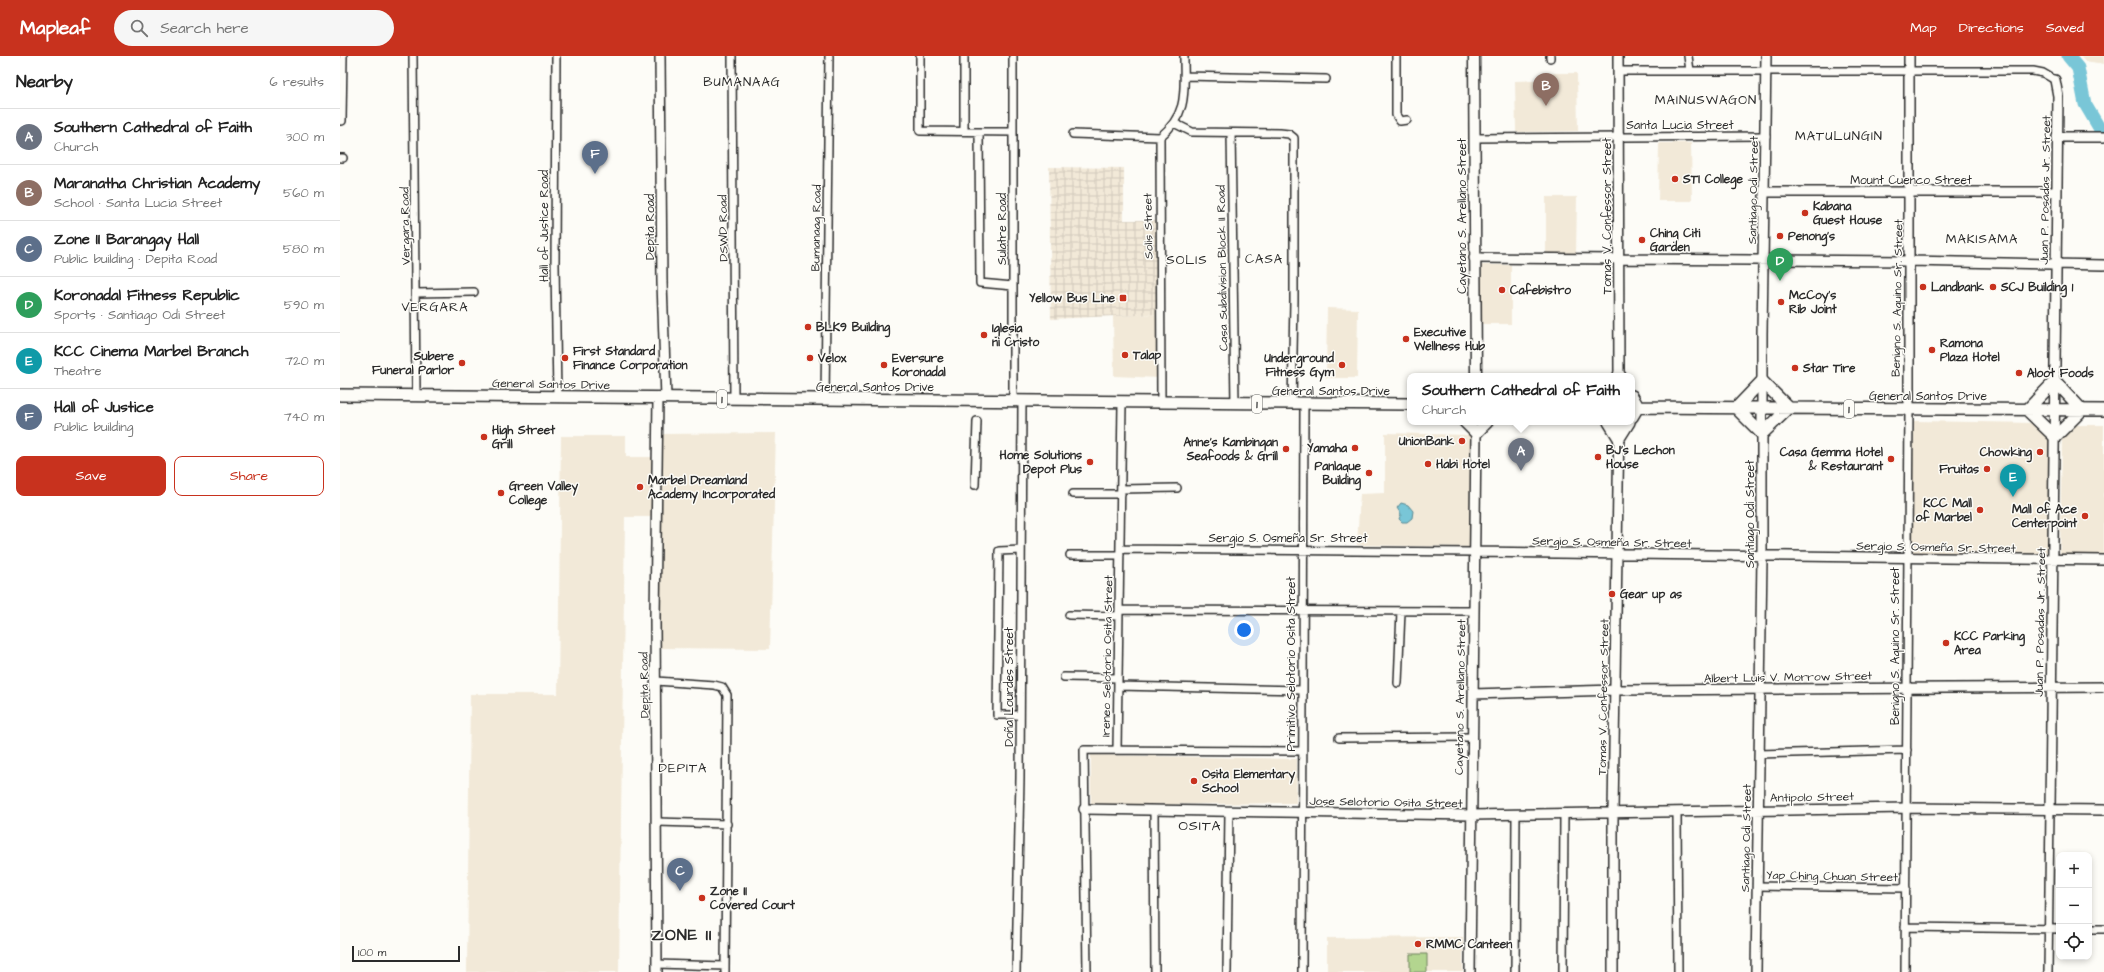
<!DOCTYPE html>
<meta charset="utf-8">
<style>
:root{--surface:#fff;--page:#f6f6f6;--text:#222;--muted:#767676;--line:#e0e0e0;--accent:#c8321e}
body{margin:0;font-family:"Architects Daughter",sans-serif;background:var(--page);color:var(--text)}
.controls{position:absolute;right:12px;bottom:12px;display:grid;overflow:hidden;border-radius:8px;box-shadow:0 2px 6px #0003}
.controls button{width:36px;height:36px;display:grid;place-items:center;padding:0;border:0;border-bottom:1px solid var(--line);background:var(--surface);color:var(--text);font:20px sans-serif}
.scale{position:absolute;left:12px;bottom:10px;width:108px;box-sizing:border-box;padding-left:4px;border:2px solid #2b2b2b;border-top:0;font-size:11px;line-height:14px;white-space:nowrap;color:#2b2b2b;-webkit-text-stroke:3px #fdfcf7;paint-order:stroke}
.you{position:absolute;left:904px;top:574px;width:14px;height:14px;margin:-10px;border:3px solid #fff;border-radius:50%;background:#1a73e8;box-shadow:0 0 0 6px #1a73e833}
.badge{display:grid;place-items:center;width:26px;height:26px;border-radius:50%;background:var(--accent);color:#fff;font-size:13px;font-weight:700}
.pin{position:absolute;translate:-50% -33px;filter:drop-shadow(0 1px 2px #0008)}
.pin::after{content:'';position:absolute;top:21px;width:14px;height:12px;background:inherit;clip-path:polygon(0 0,100% 0,50% 100%)}
.popup{position:absolute;left:1067px;top:317px;width:228px;height:52px;box-sizing:border-box;display:grid;place-content:center;border-radius:8px;background:var(--surface);filter:drop-shadow(0 1px 3px #0005);font-size:13px;white-space:nowrap;color:var(--muted)}
.popup b{font-size:15px;color:var(--text)}
.popup::after{content:'';position:absolute;left:50%;top:100%;margin-left:-8px;border:8px solid transparent;border-top-color:var(--surface)}
.list{margin:0;padding:0;list-style:none}
h2{display:flex;justify-content:space-between;align-items:center;height:52px;margin:0;padding:0 16px;font-size:17px}
h2 small{font-size:13px;font-weight:400;color:var(--muted)}
.list li{display:grid;grid-template-columns:26px 1fr auto;gap:12px;align-items:center;box-sizing:border-box;height:56px;padding:0 16px;border-top:1px solid var(--line)}
.list b{display:block;font-size:15px;white-space:nowrap}
.list p{margin:0;font-size:13px;white-space:nowrap;color:var(--muted)}
.list em{font-size:13px;font-style:normal;color:var(--muted)}
.actions{display:flex;gap:8px;padding:12px 16px}
.actions a{flex:1;padding:9px 0;border:1px solid var(--accent);border-radius:8px;text-align:center;font-size:14px;color:var(--accent)}
.actions .main{background:var(--accent);color:#fff}
.icon{flex:none;width:22px;height:22px;fill:none;stroke:currentColor;stroke-width:2;stroke-linecap:round;stroke-linejoin:round}
.map{position:relative;flex:none;width:1764px;height:916px;overflow:hidden}
header{display:flex;align-items:center;gap:24px;box-sizing:border-box;height:56px;padding:0 20px;background:var(--accent);color:#fff}
header strong{font-size:19px}
nav{display:flex;gap:22px;margin-inline-start:auto;font-size:14px}
.search{width:280px;height:36px;background:var(--page);display:flex;align-items:center;gap:10px;box-sizing:border-box;padding:0 14px;border-radius:22px;color:var(--muted);font-size:15px}
main{display:flex}
aside{flex:1;background:var(--surface)}
.map>svg:first-child{display:block}
</style>
<header>
<strong>Mapleaf</strong>
<div class="search"><svg class="icon" aria-label="search" viewBox="0 0 24 24"><circle cx="10" cy="10" r="6"/><path d="M15 15l6 6"/></svg>Search here</div>
<nav><a>Map</a><a>Directions</a><a>Saved</a></nav>
</header>
<main>
<aside>
<h2>Nearby<small>6 results</small></h2>
<ul class="list">
<li><span class="badge" style="background:#6b7280">A</span><div><b>Southern Cathedral of Faith</b><p>Church</p></div><em>300 m</em></li>
<li><span class="badge" style="background:#8d6e63">B</span><div><b>Maranatha Christian Academy</b><p>School · Santa Lucia Street</p></div><em>560 m</em></li>
<li><span class="badge" style="background:#5c6f8a">C</span><div><b>Zone II Barangay Hall</b><p>Public building · Depita Road</p></div><em>580 m</em></li>
<li><span class="badge" style="background:#2e9e5b">D</span><div><b>Koronadal Fitness Republic</b><p>Sports · Santiago Odi Street</p></div><em>590 m</em></li>
<li><span class="badge" style="background:#0f9aa8">E</span><div><b>KCC Cinema Marbel Branch</b><p>Theatre</p></div><em>720 m</em></li>
<li><span class="badge" style="background:#5c6f8a">F</span><div><b>Hall of Justice</b><p>Public building</p></div><em>740 m</em></li>
</ul>
<div class="actions"><a class="main">Save</a><a>Share</a></div>
</aside>
<div class="map">
<svg width="1764" height="916" viewBox="0 0 1764 916">
<defs>
<pattern id="industrial-grid" width="8" height="8" patternUnits="userSpaceOnUse"><rect width="8" height="8" fill="#f2e9d8"/><path d="M0 4h8M4 0v8" fill="none" stroke="#d0c8ba"/></pattern>
<pattern id="water-ripples" width="26" height="14" patternUnits="userSpaceOnUse"><rect width="26" height="14" fill="#79c6d7"/><path d="M2 4q2-2 4 0t4 0M15 11q2-2 4 0t4 0" fill="none" stroke="#69aab9"/></pattern>
</defs>
<rect width="100%" height="100%" fill="#fdfcf7"/>
<filter id="ink" filterUnits="userSpaceOnUse"><feTurbulence type="fractalNoise" baseFrequency=".025" numOctaves="2"/><feDisplacementMap in="SourceGraphic" scale="8" xChannelSelector="R" yChannelSelector="G"/><feConvolveMatrix kernelMatrix="1 2 1 2 8 2 1 2 1" color-interpolation-filters="sRGB"/></filter>
<g filter="url(#ink)">
<path fill="#f2e9d8" d="M1741,0h23v8l-19,-3z
M1206,17h31l1,58 -62,1 -1,-51 31,-1z
M1319,87h32l1,58h-34z
M1206,141h31l-1,58 -30,-1z
M1141,209h30v59h-30z
M987,252l31,1 -1,69h-31z
M819,258v64l-45,-2 -1,-60z
M1574,365l123,2 15,14 -2,118h-139z
M1733,369h31v130h-44l2,-118z
M436,377l-6,216 -112,-1 3,-214z
M1045,377l86,2v112l-114,-2 3,-51 25,-1z
M221,380h65v21h29l-1,60h-29l-6,455h-152l3,-278h88z
M751,699l206,4 -1,44 -205,2z
M1123,881v35h-136v-34z"/>
<path fill="url(#industrial-grid)" d="M709,111l75,1v52h34l1,94 -108,5z"/>
<path fill="#b3d58f" stroke="#6f805d" d="M1070,898h17v18h-17z"/>
<path fill="url(#water-ripples)" stroke="#5a8892" d="M1061,447l7,2 5,6 -1,7 -5,4h-5l-3,-3 2,-5 -4,-6z"/>
<g fill="none" stroke-linecap="round" stroke-linejoin="round">
<path stroke="#79c6d7" stroke-width="13" d="M1728,0l10,12 7,36 19,32"/>
<defs>
<path id="minor" d="M73,0l3,339
M216,0l-1,209 2,132
M392,0l2,343
M580,0v75l93,1
M673,0v345
M1056,0v59l4,6 7,-1
M1210,0v2
M1348,0l2,15
M1278,15h415l10,2 12,7
M844,20l142,3
M0,65h2l1,-65
M834,67l18,9 88,1 9,1 5,4v163l-2,103
M624,75v-75
M639,76l1,151 33,3
M891,77l4,271
M733,78l87,3
M1135,82l291,-2
M0,102h3
M76,237l58,-1
M485,344l4,-344
M821,347l-1,-266c29,-24 24,-46 24,-81
M635,429l2,-64
M781,433l56,-1
M733,438h48
M780,493l355,3
M730,499h50
M779,554l355,1
M729,559l50,1
M724,621l54,1
M316,625l58,4 8,2 5,8 -2,277
M1058,627l3,-72
M778,630l184,4
M679,659h-22l2,-164 22,-1
M999,682l134,-1
M777,694l5,-347
M1419,698l148,-4
M814,754l1,162
M1337,756l1,160
M317,766l70,2
M1417,830l149,2
M1565,871l154,2
M1749,873h15
M317,908l68,2
M676,916l4,-194 2,-377
M747,916l-3,-222 218,1
M887,916l2,-161
M962,916l2,-568
M1175,916l1,-158
M1223,916l1,-159
M1565,916l4,-563
M1708,916l2,-163"/>
<path id="tertiary" d="M320,0l2,226 4,116
M1278,0l1,320
M1717,81h47
M1425,136h291
M1134,202l436,3 194,4
M1569,353v-353
M1135,496l629,8
M1133,638l142,-4 489,-3
M744,753l388,6 435,-7 197,2
M1710,753l8,-713 -3,-16
M317,916l-2,-355 3,-219
M1130,916l6,-539
M1273,916v-160l6,-390
M1416,916l6,-415v-223l4,-278"/>
<path id="secondary" d="M1134,0l2,320"/>
<path id="trunk" d="M1279,319l1,1
M0,339l1070,9
M1292,340l6,11 -6,10
M1292,351l472,3
M1396,352l26,-27 27,27
M1396,352l26,26 27,-26
M1687,354l28,-29 27,29
M1687,354l28,27 27,-27
M1125,366l11,11 11,-11
M1269,366l10,16 10,-16"/>
</defs>
<use href="#minor" stroke="#2b2b2b" stroke-width="10"/>
<use href="#tertiary" stroke="#2b2b2b" stroke-width="12"/>
<use href="#secondary" stroke="#2b2b2b" stroke-width="13"/>
<use href="#trunk" stroke="#2b2b2b" stroke-width="14"/>
<use href="#minor" stroke="#fdfcf7" stroke-width="7"/>
<use href="#tertiary" stroke="#fdfcf7" stroke-width="9"/>
<use href="#secondary" stroke="#fdfcf7" stroke-width="10"/>
<use href="#trunk" stroke="#fdfcf7" stroke-width="11"/>
</g>
</g>
<g fill="#c8321e" stroke="#fdfcf7" stroke-width="1.5">
<circle cx="1335" cy="123" r="4"/>
<circle cx="1465" cy="157" r="4"/>
<circle cx="1440" cy="180" r="4"/>
<circle cx="1302" cy="184" r="4"/>
<circle cx="1583" cy="231" r="4"/>
<circle cx="1653" cy="231" r="4"/>
<circle cx="1162" cy="234" r="4"/>
<rect x="779" y="238" width="8" height="8" rx="2"/>
<circle cx="1441" cy="246" r="4"/>
<circle cx="468" cy="271" r="4"/>
<circle cx="644" cy="279" r="4"/>
<circle cx="1066" cy="283" r="4"/>
<circle cx="1592" cy="294" r="4"/>
<circle cx="785" cy="299" r="4"/>
<circle cx="225" cy="302" r="4"/>
<circle cx="470" cy="302" r="4"/>
<circle cx="122" cy="307" r="4"/>
<circle cx="544" cy="309" r="4"/>
<circle cx="1002" cy="309" r="4"/>
<circle cx="1455" cy="312" r="4"/>
<circle cx="1679" cy="317" r="4"/>
<circle cx="144" cy="381" r="4"/>
<circle cx="1122" cy="385" r="4"/>
<circle cx="1015" cy="392" r="4"/>
<circle cx="946" cy="393" r="4"/>
<circle cx="1700" cy="396" r="4"/>
<circle cx="1258" cy="401" r="4"/>
<circle cx="1551" cy="403" r="4"/>
<circle cx="750" cy="406" r="4"/>
<circle cx="1088" cy="408" r="4"/>
<circle cx="1647" cy="413" r="4"/>
<circle cx="1029" cy="417" r="4"/>
<circle cx="300" cy="431" r="4"/>
<circle cx="161" cy="437" r="4"/>
<circle cx="1640" cy="454" r="4"/>
<circle cx="1745" cy="460" r="4"/>
<circle cx="1272" cy="538" r="4"/>
<circle cx="1606" cy="587" r="4"/>
<circle cx="854" cy="725" r="4"/>
<circle cx="362" cy="842" r="4"/>
<circle cx="1078" cy="888" r="4"/>
</g>
<g text-anchor="middle" stroke-width="3" stroke-linejoin="round" paint-order="stroke">
<g fill="#fdfcf7" stroke="#6a6a68" stroke-width="1">
<rect x="377" y="334" width="10" height="18" rx="3"/>
<rect x="912" y="339" width="10" height="18" rx="3"/>
<rect x="1504" y="344" width="10" height="18" rx="3"/>
</g>
<g font-size="11" font-weight="bold" fill="#2b2b2b">
<text x="382" y="347">1</text>
<text x="917" y="352">1</text>
<text x="1509" y="357">1</text>
</g>
<g font-size="12" fill="#2b2b2b" stroke="#fdfcf7">
<text x="1340" y="73">Santa Lucia Street</text>
<text x="1571" y="128">Mount Cuenco Street</text>
<text transform="translate(1413 134) rotate(-89)" y="4">Santiago Odi Street</text>
<text transform="translate(1705 134) rotate(-89)" y="4">Juan P. Posadas Jr. Street</text>
<text transform="translate(1122 160) rotate(-90)" y="4">Cayetano S. Arellano Street</text>
<text transform="translate(1267 160) rotate(-90)" y="4">Tomas V. Confessor Street</text>
<text transform="translate(65 170) rotate(-91)" y="4">Vergara Road</text>
<text transform="translate(204 170) rotate(-90)" y="4">Hall of Justice Road</text>
<text transform="translate(808 170) rotate(-91)" y="4">Solis Street</text>
<text transform="translate(310 171) rotate(-90)" y="4">Depita Road</text>
<text transform="translate(383 172) rotate(-91)" y="4">DSWD Road</text>
<text transform="translate(476 172) rotate(-89)" y="4">Bumanaag Road</text>
<text transform="translate(662 173) rotate(-90)" y="4">Sulatre Road</text>
<text transform="translate(882 212) rotate(-91)" y="4">Casa Subdivision Block II Road</text>
<text transform="translate(1557 242) rotate(-89)" y="4">Benigno S. Aquino Sr. Street</text>
<text transform="translate(211 328) rotate(1)" y="4">General Santos Drive</text>
<text x="535" y="335">General Santos Drive</text>
<text x="991" y="339">General Santos Drive</text>
<text x="1588" y="344">General Santos Drive</text>
<text transform="translate(1410 458) rotate(-90)" y="4">Santiago Odi Street</text>
<text x="948" y="486">Sergio S. Osmeña Sr. Street</text>
<text transform="translate(1272 486) rotate(1)" y="4">Sergio S. Osmeña Sr. Street</text>
<text transform="translate(1596 491) rotate(1)" y="4">Sergio S. Osmeña Sr. Street</text>
<text transform="translate(1700 566) rotate(-89)" y="4">Juan P. Posadas Jr. Street</text>
<text transform="translate(1555 590) rotate(-90)" y="4">Benigno S. Aquino Sr. Street</text>
<text transform="translate(767 600) rotate(-89)" y="4">Ireneo Selotorio Osita Street</text>
<text transform="translate(951 608) rotate(-90)" y="4">Primitivo Selotorio Osita Street</text>
<text transform="translate(1448 621) rotate(-1)" y="4">Albert Luis V. Morrow Street</text>
<text transform="translate(304 629) rotate(-91)" y="4">Depita Road</text>
<text transform="translate(669 631) rotate(-90)" y="4">Doña Lourdes Street</text>
<text transform="translate(1120 641) rotate(-89)" y="4">Cayetano S. Arellano Street</text>
<text transform="translate(1263 641) rotate(-89)" y="4">Tomas V. Confessor Street</text>
<text transform="translate(1472 741) rotate(-1)" y="4">Antipolo Street</text>
<text transform="translate(1046 746) rotate(1)" y="4">Jose Selotorio Osita Street</text>
<text transform="translate(1406 782) rotate(-89)" y="4">Santiago Odi Street</text>
<text transform="translate(1492 820) rotate(1)" y="4">Yap Ching Chuan Street</text>
</g>
<g font-size="12" font-weight="bold" fill="#2b2b2b" stroke="#fdfcf7" text-anchor="start">
<text x="1343" y="127">STI College</text>
<text x="1473" y="154">Kabana<tspan x="1473" dy="14">Guest House</tspan></text>
<text x="1310" y="181">Ching Citi<tspan x="1310" dy="14">Garden</tspan></text>
<text x="1448" y="184">Penong's</text>
<text x="1591" y="235">Landbank</text>
<text x="1661" y="235">SCJ Building 1</text>
<text x="1170" y="238">Cafebistro</text>
<text x="1449" y="243">McCoy's<tspan x="1449" dy="14">Rib Joint</tspan></text>
<text x="775" y="246" text-anchor="end">Yellow Bus Line</text>
<text x="476" y="275">BLK9 Building</text>
<text x="652" y="276">Iglesia<tspan x="652" dy="14">ni Cristo</tspan></text>
<text x="1074" y="280">Executive<tspan x="1074" dy="14">Wellness Hub</tspan></text>
<text x="1600" y="291">Ramona<tspan x="1600" dy="14">Plaza Hotel</tspan></text>
<text x="233" y="299">First Standard<tspan x="233" dy="14">Finance Corporation</tspan></text>
<text x="793" y="303">Talap</text>
<text x="114" y="304" text-anchor="end">Subere<tspan x="114" dy="14">Funeral Parlor</tspan></text>
<text x="478" y="306">Velox</text>
<text x="552" y="306">Eversure<tspan x="552" dy="14">Koronadal</tspan></text>
<text x="994" y="306" text-anchor="end">Underground<tspan x="994" dy="14">Fitness Gym</tspan></text>
<text x="1463" y="316">Star Tire</text>
<text x="1687" y="321">Aloot Foods</text>
<text x="152" y="378">High Street<tspan x="152" dy="14">Grill</tspan></text>
<text x="1114" y="389" text-anchor="end">UnionBank</text>
<text x="938" y="390" text-anchor="end">Anne's Kambingan<tspan x="938" dy="14">Seafoods &amp; Grill</tspan></text>
<text x="1007" y="396" text-anchor="end">Yamaha</text>
<text x="1266" y="398">BJ's Lechon<tspan x="1266" dy="14">House</tspan></text>
<text x="1543" y="400" text-anchor="end">Casa Gemma Hotel<tspan x="1543" dy="14">&amp; Restaurant</tspan></text>
<text x="1692" y="400" text-anchor="end">Chowking</text>
<text x="742" y="403" text-anchor="end">Home Solutions<tspan x="742" dy="14">Depot Plus</tspan></text>
<text x="1096" y="412">Habi Hotel</text>
<text x="1021" y="414" text-anchor="end">Panlaque<tspan x="1021" dy="14">Building</tspan></text>
<text x="1639" y="417" text-anchor="end">Fruitas</text>
<text x="308" y="428">Marbel Dreamland<tspan x="308" dy="14">Academy Incorporated</tspan></text>
<text x="169" y="434">Green Valley<tspan x="169" dy="14">College</tspan></text>
<text x="1632" y="451" text-anchor="end">KCC Mall<tspan x="1632" dy="14">of Marbel</tspan></text>
<text x="1737" y="457" text-anchor="end">Mall of Ace<tspan x="1737" dy="14">Centerpoint</tspan></text>
<text x="1280" y="542">Gear up as</text>
<text x="1614" y="584">KCC Parking<tspan x="1614" dy="14">Area</tspan></text>
<text x="862" y="722">Osita Elementary<tspan x="862" dy="14">School</tspan></text>
<text x="370" y="839">Zone II<tspan x="370" dy="14">Covered Court</tspan></text>
<text x="1086" y="892">RMMC Canteen</text>
</g>
<g font-size="13" letter-spacing="1" fill="#2b2b2b" stroke="#fdfcf7">
<text x="402" y="30">BUMANAAG</text>
<text x="1366" y="48">MAINUSWAGON</text>
<text x="1499" y="84">MATULUNGIN</text>
<text x="1642" y="187">MAKISAMA</text>
<text x="924" y="207">CASA</text>
<text x="847" y="208">SOLIS</text>
<text x="95" y="255">VERGARA</text>
<text x="343" y="716">DEPITA</text>
</g>
<g font-size="14" letter-spacing="1" fill="#2b2b2b" stroke="#fdfcf7">
<text x="860" y="774">OSITA</text>
</g>
<g font-size="16" font-weight="bold" letter-spacing="1" fill="#2b2b2b" stroke="#fdfcf7">
<text x="342" y="884">ZONE II</text>
</g>
</g>
</svg>
<div class="controls">
<button>+</button>
<button>−</button>
<button><svg class="icon" aria-label="locate" viewBox="0 0 24 24"><circle cx="12" cy="12" r="6"/><path d="M12 2v4M12 18v4M2 12h4M18 12h4"/></svg></button>
</div>
<div class="scale">100 m</div>
<div class="you"></div>
<div class="pin badge" style="left:1181px;top:415px;background:#6b7280">A</div>
<div class="popup"><b>Southern Cathedral of Faith</b>Church</div>
<div class="pin badge" style="left:1206px;top:50px;background:#8d6e63">B</div>
<div class="pin badge" style="left:340px;top:835px;background:#5c6f8a">C</div>
<div class="pin badge" style="left:1440px;top:225px;background:#2e9e5b">D</div>
<div class="pin badge" style="left:1673px;top:441px;background:#0f9aa8">E</div>
<div class="pin badge" style="left:255px;top:118px;background:#5c6f8a">F</div>
</div>
</main>
